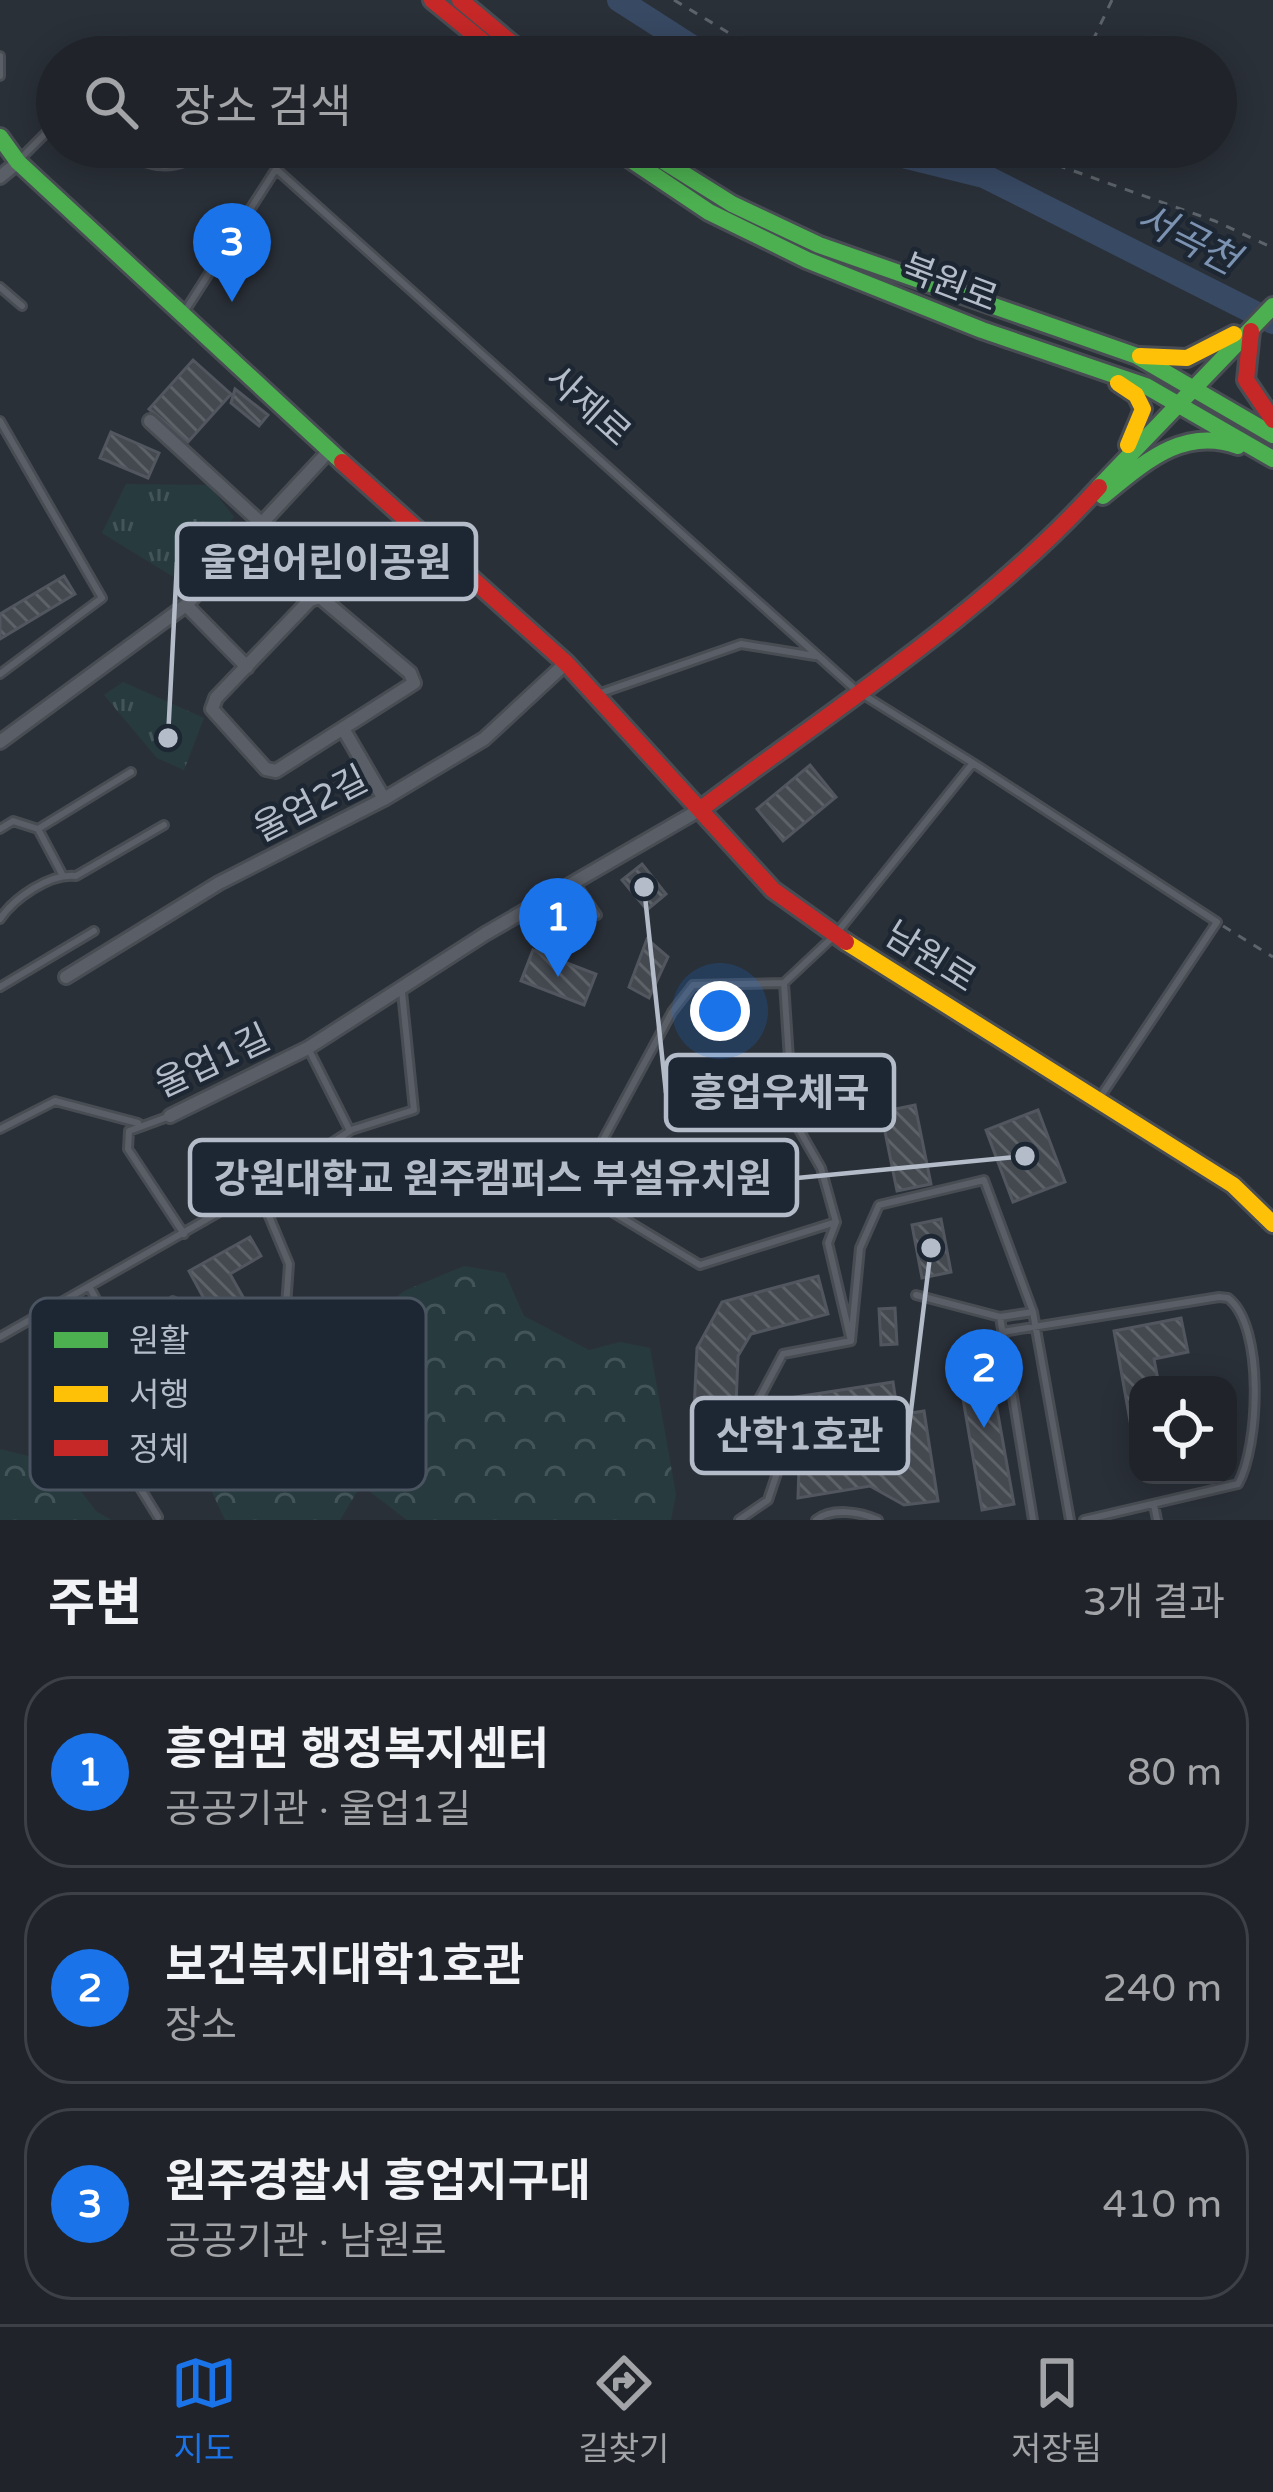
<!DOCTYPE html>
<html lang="ko">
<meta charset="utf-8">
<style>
:root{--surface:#20242a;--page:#2d3036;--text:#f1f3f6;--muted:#a2a4a8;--line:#3d4147;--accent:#1a73e8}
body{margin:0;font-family:"Varela Round","Noto Sans KR",sans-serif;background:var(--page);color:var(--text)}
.controls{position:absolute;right:36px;bottom:36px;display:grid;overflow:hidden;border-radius:24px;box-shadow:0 6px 30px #0003}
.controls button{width:108px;height:108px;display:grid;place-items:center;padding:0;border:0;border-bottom:3px solid var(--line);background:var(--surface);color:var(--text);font:60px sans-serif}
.you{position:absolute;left:720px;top:1011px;width:42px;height:42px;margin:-30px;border:9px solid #fff;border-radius:50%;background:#1a73e8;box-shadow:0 0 0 18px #1a73e833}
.badge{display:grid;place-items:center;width:78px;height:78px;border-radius:50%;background:var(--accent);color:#fff;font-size:39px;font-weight:700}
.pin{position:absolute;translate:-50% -99px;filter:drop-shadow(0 3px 6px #0008)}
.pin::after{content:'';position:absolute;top:63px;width:42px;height:36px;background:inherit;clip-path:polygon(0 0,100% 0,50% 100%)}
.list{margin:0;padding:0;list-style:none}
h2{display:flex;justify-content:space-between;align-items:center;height:156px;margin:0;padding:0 48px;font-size:51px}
h2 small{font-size:39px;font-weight:400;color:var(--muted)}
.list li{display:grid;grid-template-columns:78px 1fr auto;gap:36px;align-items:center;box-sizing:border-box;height:192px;margin:0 24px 24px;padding:0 24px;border:3px solid var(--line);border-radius:48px}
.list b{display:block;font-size:45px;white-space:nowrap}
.list p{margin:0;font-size:39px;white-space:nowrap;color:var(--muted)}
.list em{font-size:39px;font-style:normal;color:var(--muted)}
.icon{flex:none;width:66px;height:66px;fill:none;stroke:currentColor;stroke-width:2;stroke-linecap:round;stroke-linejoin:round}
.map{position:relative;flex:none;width:1273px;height:1520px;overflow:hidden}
.search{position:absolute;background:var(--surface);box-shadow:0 6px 30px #0003;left:36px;right:36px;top:36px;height:132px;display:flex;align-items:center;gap:30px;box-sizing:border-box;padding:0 42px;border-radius:66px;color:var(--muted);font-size:45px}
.sheet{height:804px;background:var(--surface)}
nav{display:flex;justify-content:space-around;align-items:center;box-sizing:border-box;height:168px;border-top:3px solid var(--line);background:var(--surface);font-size:33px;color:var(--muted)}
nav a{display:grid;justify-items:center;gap:6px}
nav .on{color:var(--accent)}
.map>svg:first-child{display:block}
</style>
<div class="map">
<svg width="1273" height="1520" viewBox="0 0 1273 1520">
<defs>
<pattern id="grass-tufts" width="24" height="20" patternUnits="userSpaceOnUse" patternTransform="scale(3)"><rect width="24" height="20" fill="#273a3e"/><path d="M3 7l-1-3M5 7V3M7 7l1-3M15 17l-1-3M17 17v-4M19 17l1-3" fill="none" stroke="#445559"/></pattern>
<pattern id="forest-crowns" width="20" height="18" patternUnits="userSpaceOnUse" patternTransform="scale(3)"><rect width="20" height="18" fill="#273a3e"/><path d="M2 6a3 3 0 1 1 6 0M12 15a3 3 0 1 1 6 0" fill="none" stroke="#445559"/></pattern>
<pattern id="building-back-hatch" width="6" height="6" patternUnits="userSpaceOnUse" patternTransform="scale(3)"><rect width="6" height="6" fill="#444950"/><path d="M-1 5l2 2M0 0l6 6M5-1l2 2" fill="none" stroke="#5d6168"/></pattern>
</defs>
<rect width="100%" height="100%" fill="#2a3038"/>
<path fill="url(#grass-tufts)" d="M126,484l83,1 25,32 -54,64 -78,-48z
M123,682l81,36 -20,52 -27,-12 -53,-63z"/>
<path fill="url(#forest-crowns)" d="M464,1266l41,7 19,43 65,34 31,-8 30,6 26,146 -5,26h-264l-46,-35 -21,35h-115l-22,-47 92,-126 75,-29 34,-27z
M0,1449l60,15 36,47 15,9h-111z"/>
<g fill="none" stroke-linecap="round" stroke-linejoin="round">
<path stroke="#384963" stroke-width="24" d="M619,0l89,57
M867,147l117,29 289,146"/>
</g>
<path fill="url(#building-back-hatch)" stroke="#52575f" stroke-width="3" d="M193,360l38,34 -43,48 -39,-33z
M235,389l33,26 -9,11 -28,-23z
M111,432l48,21 -11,25 -48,-20z
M64,576l11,18 -75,45v-25z
M810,765l26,32 -53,44 -26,-32z
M642,864l24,30 -19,16 -25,-30z
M647,939l21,18 -19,41 -20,-11z
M533,950l63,24 -12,31 -63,-24z
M915,1105l16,79 -34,7 -16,-79z
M1038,1110l27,72 -52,20 -27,-72z
M941,1219l10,53 -29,6 -10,-53z
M250,1237l11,19 -31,18 26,46 -31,17 -36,-66z
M818,1276l10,38 -77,20 -13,22 -4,99 -42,-1 5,-106 25,-46z
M895,1308l2,36 -16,1 -2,-36z
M1181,1318l7,34 -34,7 5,26h-21v47h-6l-18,-101z
M986,1347l28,157 -32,6 -27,-158z
M893,1382l5,33 26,-4 14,90 -34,4 -34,-19 -72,12 1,-32 -10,-68z"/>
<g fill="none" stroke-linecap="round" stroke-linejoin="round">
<defs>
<path id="lane" d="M0,56v20
M272,57l1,-1
M113,147c36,21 62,28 96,0
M20,159l37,-37
M0,287l22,19
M183,314l93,-145 581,522 116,72 -138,172 -51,48 9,136 28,49 15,54
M0,421l102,177 -102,76
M598,694l143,-50 74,12
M973,763l244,159 -116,174
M0,829l13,-8 25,8 24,45
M38,829l93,-57
M576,884l21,31
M0,919c14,-21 50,-46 76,-43l88,-51
M784,983l-91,2 -21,27 -96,178 124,75 136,-43
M0,987l94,-56
M170,1116l-41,15 -1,18 56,85
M0,1129l55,-28 83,22
M351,1130l63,-20 -12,-118
M90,1288l32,59 -17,84 53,86
M916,1295l84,22 33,-5
M173,1301l29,46 -63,97 41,36 104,-146 5,-70 -31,-74
M1000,1317l33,203
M1002,1332l217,-35 9,1c37,28 31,149 10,186l-154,36
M0,1337l258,-147 92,-59 -42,-83
M851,1341l9,-93 19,-43 105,-25 49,132 37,208
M1154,1505l3,15
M739,1520l29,-20 12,-36 -23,-12 2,-53 24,-45 68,-13 -23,-98 8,-21
M816,1520c16,-13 45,-8 62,0"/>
<path id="street" d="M0,177l18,-15
M150,421l111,102
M320,597l90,76 4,10 -138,88 -10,-2 -54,-60 4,-11 94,-98z
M186,605l61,62
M345,732l39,67
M0,742l186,-137 143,-154
M66,977l153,-94 165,-84 100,-60 82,-76
M170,1116l138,-68 177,-114 216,-125"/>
<path id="fast" d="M0,137l18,25 324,300
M612,147l97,65 98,48 175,70 164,56 127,73
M641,147l91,57 87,41 318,111 136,79
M1099,487l174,-181
M1103,496c41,-33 80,-70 135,-50"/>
<path id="slow" d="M1140,356l47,2 47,-24
M1118,383l18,12 7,14 -15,36
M846,942l387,243 40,39"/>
<path id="jam" d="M432,0l70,57
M460,0l68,57
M1251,331l-5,49 27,40
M342,462l224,201 207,227 73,52
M701,809c135,-102 285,-197 398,-322"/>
</defs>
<use href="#lane" stroke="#484c53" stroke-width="12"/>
<use href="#street" stroke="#484c53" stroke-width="18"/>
<use href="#fast" stroke="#484c53" stroke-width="22"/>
<use href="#slow" stroke="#484c53" stroke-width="22"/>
<use href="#jam" stroke="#484c53" stroke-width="22"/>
<path stroke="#5d636a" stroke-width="3" stroke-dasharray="9 9" stroke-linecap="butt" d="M674,0l95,57
M1085,57l27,-57
M1006,147l209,74 58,27
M1038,156l4,-9
M1223,926l50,31"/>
<use href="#lane" stroke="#5a5e66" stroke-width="6"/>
<use href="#street" stroke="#5a5e66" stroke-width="12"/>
<use href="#fast" stroke="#4caf50" stroke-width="16"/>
<use href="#slow" stroke="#ffc107" stroke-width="16"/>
<use href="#jam" stroke="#c62828" stroke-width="16"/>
</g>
<g text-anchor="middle" stroke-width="9" stroke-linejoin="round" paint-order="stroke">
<g font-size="36" fill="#b4bcc9" stroke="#1d2633">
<text transform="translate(950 282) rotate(21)" y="13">북원로</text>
<text transform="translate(589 405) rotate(42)" y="13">사제로</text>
<text transform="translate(310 803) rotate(-27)" y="13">울업2길</text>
<text transform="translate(931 956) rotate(32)" y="13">남원로</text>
<text transform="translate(212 1060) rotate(-25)" y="13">울업1길</text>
</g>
<g font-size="39" font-style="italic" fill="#7c92b1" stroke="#1d2633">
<text transform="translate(1188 238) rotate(27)" y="14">서곡천</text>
</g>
</g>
<rect x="30" y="1298" width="396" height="192" rx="18" fill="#1d2633" stroke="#4a5360" stroke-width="3"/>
<rect x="54" y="1332" width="54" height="16" fill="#4caf50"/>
<rect x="54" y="1386" width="54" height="16" fill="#ffc107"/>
<rect x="54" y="1440" width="54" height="16" fill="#c62828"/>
<g font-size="33" fill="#b4bcc9">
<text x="129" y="1352">원활</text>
<text x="129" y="1406">서행</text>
<text x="129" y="1460">정체</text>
</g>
<path fill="none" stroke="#b4bcc9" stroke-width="4.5" d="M168 738L177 562M644 887L666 1093M1025 1156L797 1178M931 1248L908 1435"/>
<g fill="#b4bcc9" stroke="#1d2633" stroke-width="4.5">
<circle cx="168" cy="738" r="12"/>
<circle cx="644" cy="887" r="12"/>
<circle cx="1025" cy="1156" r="12"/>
<circle cx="931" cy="1248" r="12"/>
</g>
<g fill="#1d2633" stroke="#b4bcc9" stroke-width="4.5">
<rect x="177" y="524" width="299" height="75" rx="12"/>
<rect x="666" y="1055" width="228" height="75" rx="12"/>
<rect x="190" y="1140" width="607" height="75" rx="12"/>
<rect x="692" y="1398" width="216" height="75" rx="12"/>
</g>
<g font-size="39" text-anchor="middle" font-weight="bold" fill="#b4bcc9">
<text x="326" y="576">울업어린이공원</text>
<text x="780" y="1106">흥업우체국</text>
<text x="493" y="1192">강원대학교 원주캠퍼스 부설유치원</text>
<text x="800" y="1449">산학1호관</text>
</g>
</svg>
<div class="controls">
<button><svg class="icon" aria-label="locate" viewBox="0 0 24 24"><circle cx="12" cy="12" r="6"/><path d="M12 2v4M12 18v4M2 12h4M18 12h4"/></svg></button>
</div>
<div class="you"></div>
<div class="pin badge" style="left:558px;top:977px">1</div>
<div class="pin badge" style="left:984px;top:1428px">2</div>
<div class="pin badge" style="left:232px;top:302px">3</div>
<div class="search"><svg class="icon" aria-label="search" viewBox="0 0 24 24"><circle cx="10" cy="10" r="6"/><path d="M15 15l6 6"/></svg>장소 검색</div>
</div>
<section class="sheet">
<h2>주변<small>3개 결과</small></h2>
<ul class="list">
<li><span class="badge">1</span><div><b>흥업면 행정복지센터</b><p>공공기관 · 울업1길</p></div><em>80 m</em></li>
<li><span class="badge">2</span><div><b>보건복지대학1호관</b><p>장소</p></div><em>240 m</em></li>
<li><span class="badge">3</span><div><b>원주경찰서 흥업지구대</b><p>공공기관 · 남원로</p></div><em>410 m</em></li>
</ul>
</section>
<nav>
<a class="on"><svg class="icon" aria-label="map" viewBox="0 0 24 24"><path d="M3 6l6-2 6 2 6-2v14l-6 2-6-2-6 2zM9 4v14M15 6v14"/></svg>지도</a>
<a><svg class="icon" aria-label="directions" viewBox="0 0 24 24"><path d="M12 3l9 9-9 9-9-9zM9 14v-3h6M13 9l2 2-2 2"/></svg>길찾기</a>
<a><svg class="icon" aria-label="saved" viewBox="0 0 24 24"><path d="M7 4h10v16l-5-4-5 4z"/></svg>저장됨</a>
</nav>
